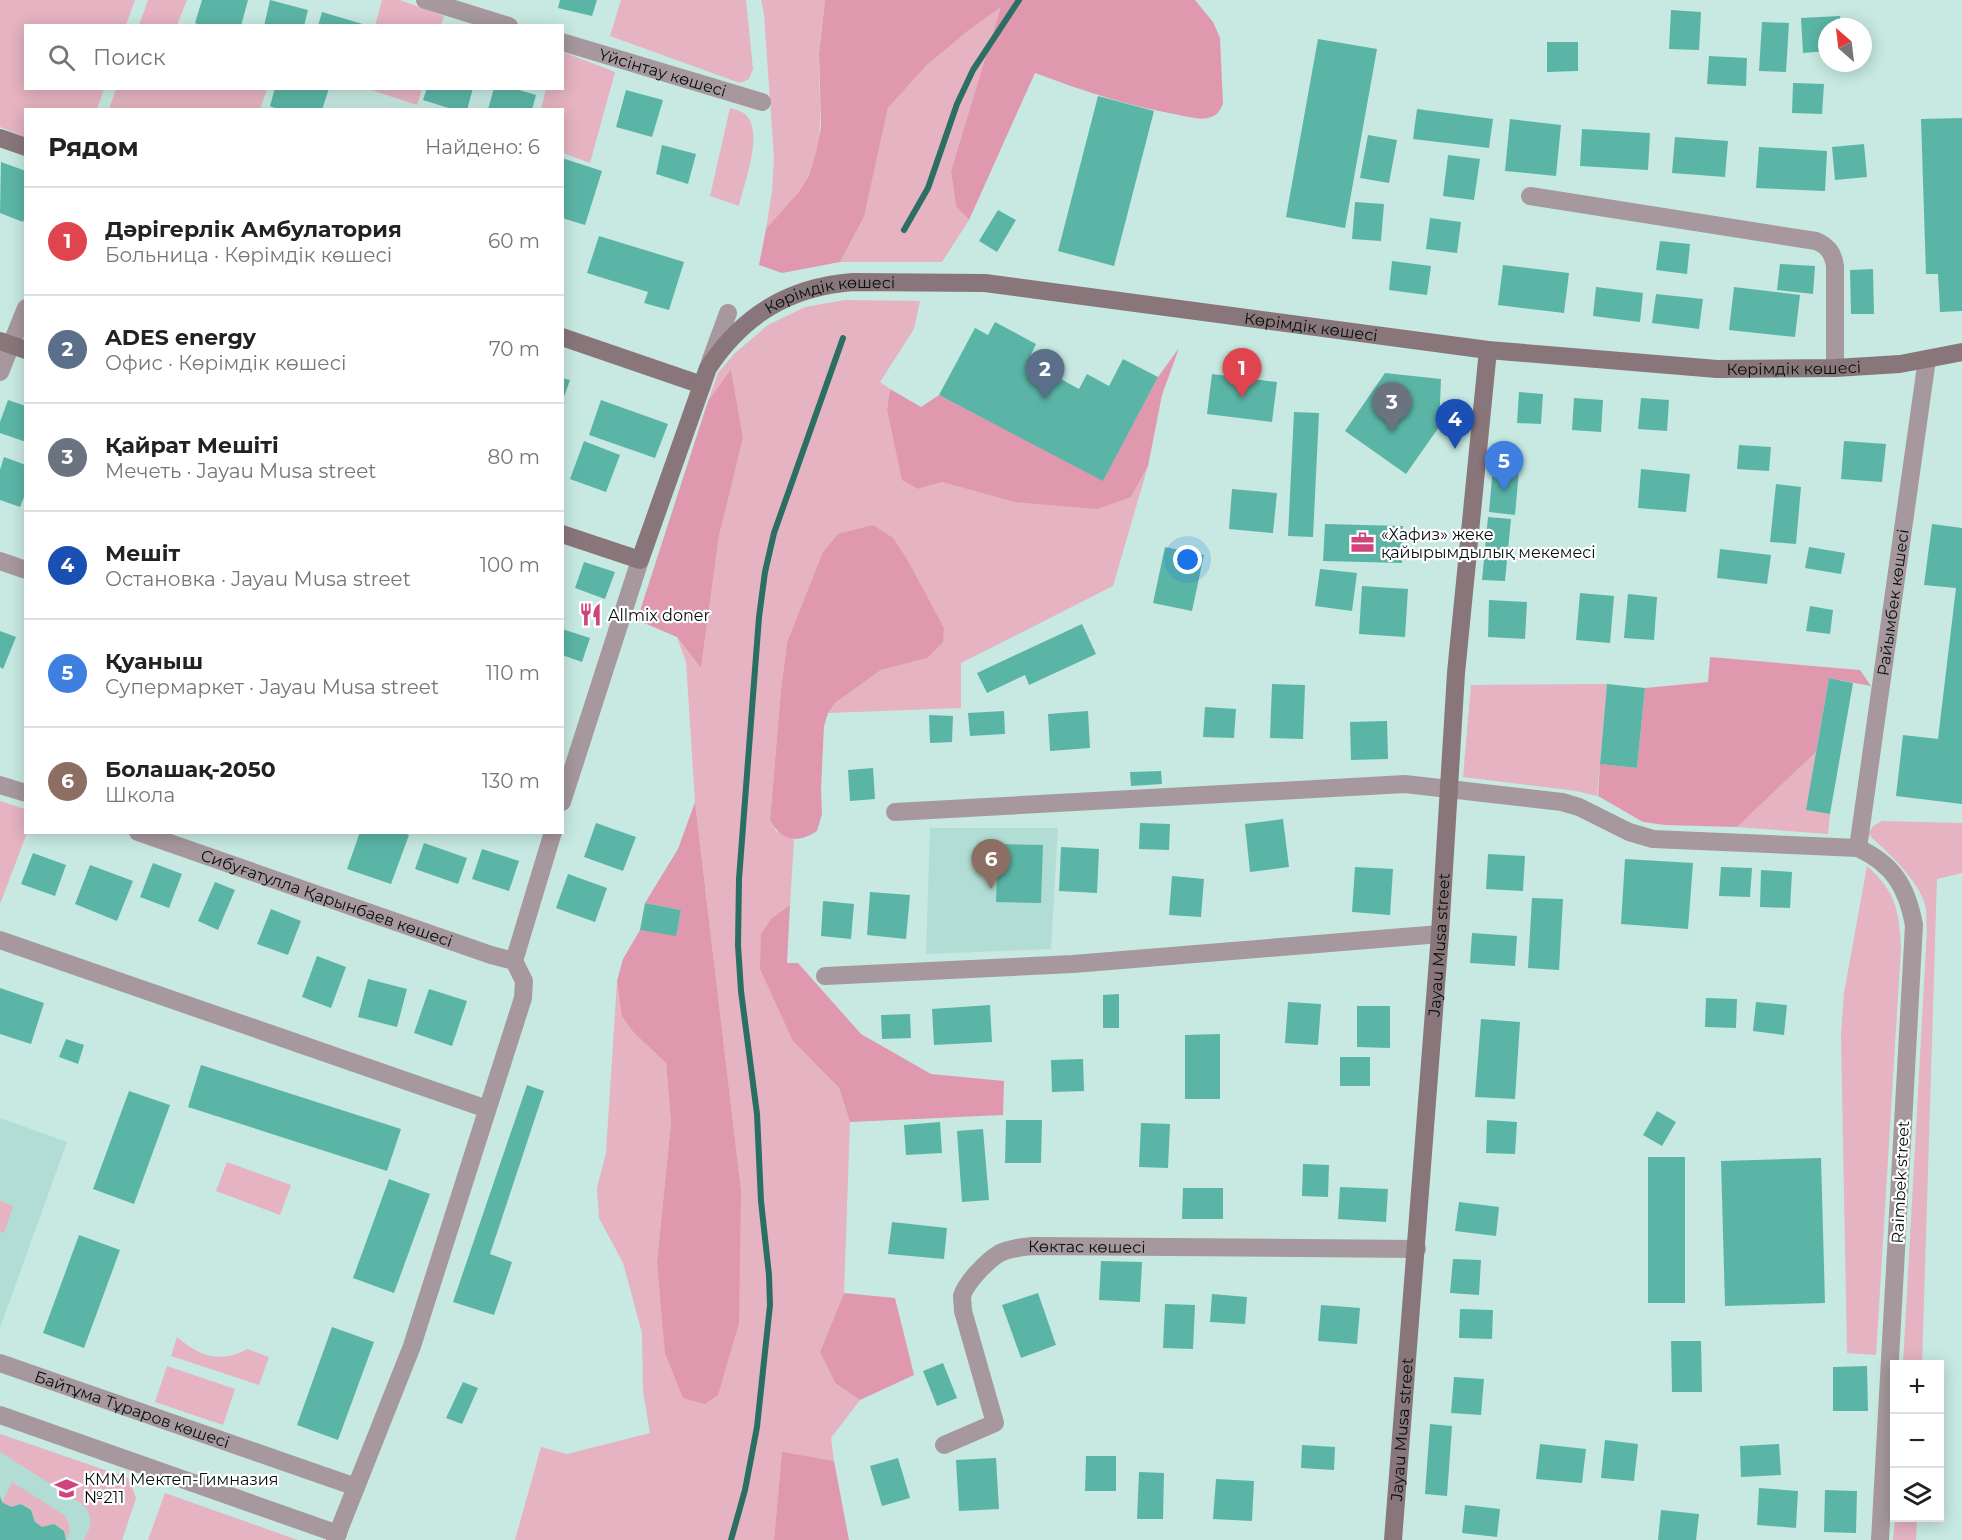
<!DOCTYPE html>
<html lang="ru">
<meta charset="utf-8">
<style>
:root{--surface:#fff;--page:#f6f6f6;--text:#222;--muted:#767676;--line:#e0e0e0;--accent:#cf447c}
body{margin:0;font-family:Montserrat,sans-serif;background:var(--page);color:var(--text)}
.controls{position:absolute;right:18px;bottom:18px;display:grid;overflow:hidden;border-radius:0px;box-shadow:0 3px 15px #0003}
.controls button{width:54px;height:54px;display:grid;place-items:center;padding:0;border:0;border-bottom:2px solid var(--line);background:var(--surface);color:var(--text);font:30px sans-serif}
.compass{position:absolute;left:1818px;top:18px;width:54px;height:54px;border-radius:50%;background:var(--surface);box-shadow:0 3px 15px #0003;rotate:332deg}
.you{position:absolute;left:1188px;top:560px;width:21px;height:21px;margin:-15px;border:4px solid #fff;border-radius:50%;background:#1a73e8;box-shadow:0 0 0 9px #1a73e833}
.badge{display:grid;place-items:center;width:39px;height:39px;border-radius:50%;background:var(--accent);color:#fff;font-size:20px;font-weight:700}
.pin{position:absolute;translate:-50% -50px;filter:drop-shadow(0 2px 3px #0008)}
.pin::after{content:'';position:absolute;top:32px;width:21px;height:18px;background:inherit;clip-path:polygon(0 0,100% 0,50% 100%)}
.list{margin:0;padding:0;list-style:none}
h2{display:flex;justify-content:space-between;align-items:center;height:78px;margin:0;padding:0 24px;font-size:26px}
h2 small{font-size:20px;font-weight:400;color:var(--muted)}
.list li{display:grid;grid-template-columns:39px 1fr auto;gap:18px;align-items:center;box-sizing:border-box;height:108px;padding:0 24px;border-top:2px solid var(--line)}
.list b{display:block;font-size:22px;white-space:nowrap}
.list p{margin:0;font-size:20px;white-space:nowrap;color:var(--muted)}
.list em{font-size:20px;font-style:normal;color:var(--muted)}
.icon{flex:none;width:33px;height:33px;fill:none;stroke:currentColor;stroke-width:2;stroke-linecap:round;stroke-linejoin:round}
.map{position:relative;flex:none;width:1962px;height:1540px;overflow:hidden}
.search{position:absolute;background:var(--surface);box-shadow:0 3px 15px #0003;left:24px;top:24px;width:540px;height:66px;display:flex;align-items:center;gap:15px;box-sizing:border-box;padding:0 21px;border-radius:0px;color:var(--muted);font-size:22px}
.panel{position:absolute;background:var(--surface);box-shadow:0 3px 15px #0003;left:24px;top:108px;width:540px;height:726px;border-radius:0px}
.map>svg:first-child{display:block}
</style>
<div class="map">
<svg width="1962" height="1540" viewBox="0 0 1962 1540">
<rect width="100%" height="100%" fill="#c7e9e2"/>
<path fill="#b2ddd4" d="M930,828h128l-7,121 -125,5z
M0,1118l67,24 -67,186z
M0,1434l128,44 8,20 -14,42h-122z"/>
<path fill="#e5b3c1" d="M0,0h135l-9,25 -100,1v62l78,1 -7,20 -71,1 -1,27 -25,-10z
M148,0h39l-10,25h-38z
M382,0h18l44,16 -3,9 -66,1z
M621,0h125l7,69 -4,10 -9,4 -130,-47z
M761,0h64c-2,18 -5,37 -6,56 -1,40 7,80 -9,119 -9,21 -28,38 -44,54l6,-38 2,-33 -10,-144z
M1002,6l-51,165 5,35 13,14 -27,42h-102l24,-45 24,-109 39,-43 42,-35z
M563,52l52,20 -25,91 -27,-10 -1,-43 -21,-1 5,-20 16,-1z
M116,89v-1l151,1 -7,20h-151z
M368,89h54l-5,16z
M730,108c6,2 13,3 17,8 16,19 -3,68 -8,90l-29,-10z
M845,300l75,1 -6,28 -34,53 10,7 -3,20 31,80 24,-7 72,20 117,-5 17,-31 -35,120 -152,77v45l-133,5 7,-10 46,-33 46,-12 17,-30 -16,-28 -141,43 -6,46 -11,131 6,11 18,8 -4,66 -18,13 21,123 46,47 11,34 -6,171 -24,59 15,31 25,17 -29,38 3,23 -52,-8 -8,87h-259l26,-93 26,7 83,-21 -7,-42 -1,-58 -19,-70 -24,-45 -2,-30 9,-35 11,-172 6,35 11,17 32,30 5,60 -14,138 84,-71 -46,-388 -9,-140 -9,-25 24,31 18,-132 24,-98 -12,-69 -23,32 10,-28 17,-20 33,-28 37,-18z
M1607,684l-10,112 -21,-5 -113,-14 8,-92z
M1816,752l-9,58 23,4 -2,20 -91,-7z
M0,801l25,8 1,23 1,1 -27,71z
M1882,821l80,2v50l-25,6 -15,485h-19l24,-435c-1,-8 0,-17 -2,-24 -6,-25 -39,-54 -57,-71l5,-8z
M1867,866c29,25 32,45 34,82l-25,407 -29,-2 -6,-318 3,-42z
M227,1162l64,23 -11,30 -64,-24z
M0,1201l13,5 -9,27 -4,-1z
M177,1337c22,19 43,27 70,12l22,8 -10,28 -88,-29z
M167,1366l68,23 -12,36 -68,-23z
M0,1434l128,44 8,20 -14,42h-38c8,-14 10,-24 -2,-36l-82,-52z
M12,1482l52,33c7,8 6,15 3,25l-3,-9 -10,-7 -12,3 -7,-5 -4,-13 -10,-5 -10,3 -9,-5z
M165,1493l133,47h-150z
M1895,1518h22l-1,22h-23z"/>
<path fill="#e098ae" d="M825,0h370l18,22 7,16 3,66c-3,6 -5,11 -12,13 -9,4 -22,0 -32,-2 -50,-9 -96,-24 -144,-42l-66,147 -13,-14 -5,-35 50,-164 -32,23 -42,35 -39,43 -24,109 -24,45 -58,11 -23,-8 7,-36 33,-37 10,-16 7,-23 5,-26 -2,-73z
M1179,348l-17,47 -14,71 -17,31 -34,12 -83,-7 -72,-20 -24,7 -16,-9 -15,-71 3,-20 31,18 18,-12 164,85 55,-103z
M731,369l12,69 -24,98 -18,132 -24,-31 -40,-17 71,-219z
M873,525l20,13 15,23 36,67 -1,14 -16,16 -46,12 -46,33 -7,10 -4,13 -3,63 1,25 -5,17c-19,13 -36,10 -47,-11l11,-131 6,-46 36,-91 15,-18z
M1710,657l150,13 11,16 -42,-8 -13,74 -79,75 -72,-2 -22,-3 -45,-26 2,-32 37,4 8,-80 63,-6z
M695,802l46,388 -2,133 -21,72 -13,9 -22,-6 -18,-45 -8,-92 14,-138 -5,-60 -32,-30 -12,-17 -5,-35 6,-22 17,-29 36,5 5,-25 -36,-7 33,-54z
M790,905l-3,58h11l63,71 70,40 73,7 -1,34 -153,7 -11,-34 -46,-47 -33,-72 1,-35 11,-16z
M844,1293l51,5 19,77 -54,25 -25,-17 -15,-31z
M782,1452l52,9 15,79h-75z"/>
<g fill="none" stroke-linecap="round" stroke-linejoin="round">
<path stroke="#2a6e64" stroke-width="6" d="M904,230l24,-42 29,-84 16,-34 46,-70
M731,1540l14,-50 12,-63 13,-122 -1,-30 -8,-74 -4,-87 -16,-123 -3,-46 1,-66 20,-262 6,-45 9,-39 69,-195"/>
</g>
<path fill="#5bb5a6" d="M202,0h46l-7,26h-39l-7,-3z
M270,0l38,10 -4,16h-40z
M560,0h37l-5,16 -34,-8z
M1671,10l30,2 -2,38 -30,-1z
M322,12l44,13v1h-48z
M1840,16l1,11h-14v24l-24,2 -2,-35z
M1762,22l27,1 -3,49 -27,-1z
M1318,39l59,10 -32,179 -59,-11z
M1547,42h31v29l-31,1z
M1709,56l38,2 -1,28 -39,-2z
M1793,83l31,1 -2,30 -30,-1z
M275,88h54l-7,22h-43l-9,-4z
M427,88h46l-6,22h-12l-32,-10z
M494,88h18l24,7 -4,15h-44z
M626,90l37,10 -11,37 -36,-10z
M1098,96l56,15 -40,155 -56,-15z
M1417,109l76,10 -4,29 -76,-9z
M1962,118v193l-22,1 -2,-38h-12l-5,-155z
M1510,119l51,6 -5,51 -51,-5z
M1582,129l68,4 -2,37 -68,-4z
M1368,135l29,5 -8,43 -29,-5z
M1675,137l53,4 -3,36 -53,-4z
M1864,144l3,33 -32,3 -3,-33z
M662,145l34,9 -8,30 -32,-10z
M1759,147l68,4 -2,40 -69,-3z
M1448,155l32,4 -6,41 -31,-4z
M562,158l40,13 -17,54 -23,-7z
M1,162l25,9v45l-3,6 -23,-9z
M1355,202l29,2 -3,37 -29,-2z
M998,210l18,10 -19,32 -18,-11z
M1430,218l31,4 -4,31 -31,-4z
M599,236l85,26 -15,48 -25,-7 4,-11 -61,-19z
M1660,241l30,3 -3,30 -31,-4z
M1392,261l39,5 -4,29 -38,-5z
M1780,264l35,2 -2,28 -36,-4z
M1503,265l66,8 -5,40 -66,-8z
M1873,269l1,45h-23l-1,-44z
M1596,287l47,6 -3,29 -47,-6z
M1734,287l66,8 -5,42 -66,-7z
M1656,294l47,5 -4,30 -47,-6z
M995,322l41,22 -8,17 51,28 8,-15 22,12 14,-27 35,18 -55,104 -164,-86 36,-67 13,7z
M1385,373l56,6 -2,48 -33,47 -61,-43z
M1212,374l65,8 -5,40 -65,-8z
M562,378l8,2 -7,20h-1z
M1519,392l24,2 -2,30 -24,-1z
M1574,398l29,2 -2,32 -29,-2z
M1641,398l28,2 -2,31 -29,-2z
M8,400l18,6v36l-26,-9v-11z
M601,400l67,24 -13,34 -66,-23z
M1294,412l25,1 -6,124 -25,-1z
M584,441l36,14 -14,37 -36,-13z
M1844,441l42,3 -4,38 -41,-3z
M1739,445l32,2 -2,24 -32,-2z
M4,457l22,8v27l-6,15 -20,-7v-30z
M1493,467l26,3 -4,45 -26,-3z
M1641,469l49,5 -4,38 -48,-4z
M1776,484l25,3 -5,57 -26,-2z
M1232,489l45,4 -4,40 -44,-4z
M1488,517l23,2 -6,62 -23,-1z
M1325,524l78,2 -1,37 -79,-2z
M1932,524l30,4v276l-66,-8 7,-61 35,4 18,-151 -32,-3z
M1165,547l39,8 -12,56 -39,-8z
M1809,547l36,6 -4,21 -36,-6z
M1720,549l51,6 -4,29 -50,-6z
M584,562l31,10 -10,27 -30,-11z
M1320,569l37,4 -5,38 -37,-5z
M1362,586l46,3 -3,48 -46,-3z
M1580,593l34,3 -4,47 -34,-3z
M1628,594l29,3 -3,43 -30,-2z
M1489,600l38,2 -2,37 -37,-2z
M1810,606l23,4 -3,24 -24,-3z
M1082,624l14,30 -67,31 -4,-10 -38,18 -10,-20z
M562,629l28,9 -8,24 -20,-7z
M0,631l16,6 -13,32 -3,-2z
M1829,678l24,5 -23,131 -24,-4z
M1272,684l33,1 -2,54 -33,-1z
M1607,684l38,4 -8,80 -37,-4z
M1205,707l31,2 -2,29 -31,-1z
M1004,711l1,23 -35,2 -2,-23z
M1088,711l2,37 -40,3 -2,-37z
M929,715l24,1 -1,26 -22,1z
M1387,721l1,38 -37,1 -1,-38z
M873,768l2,31 -25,2 -2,-31z
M1161,771l1,13 -31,2 -1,-14z
M1283,819l6,48 -39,5 -5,-48z
M596,823l40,14 -13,34 -39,-14z
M1140,823l30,1 -1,26 -30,-1z
M360,832h41l8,3 -18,49 -44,-15z
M424,843l43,15 -9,26 -43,-15z
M998,844l45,1 -2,58 -45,-1z
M1061,847l38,2 -2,44 -38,-2z
M482,849l37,12 -10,30 -37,-12z
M33,853l33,12 -11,31 -34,-12z
M1488,854l37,2 -2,35 -37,-2z
M1625,859l68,4 -5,66 -67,-5z
M153,863l29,11 -13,34 -29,-11z
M90,865l43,16 -16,40 -42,-17z
M1355,867l38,2 -3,46 -38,-3z
M1721,867l31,1 -2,29 -31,-1z
M1761,870l31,2 -2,36 -30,-1z
M568,874l39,14 -12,34 -39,-14z
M1172,876l32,3 -3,38 -32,-2z
M215,882l20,8 -17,40 -20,-9z
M870,892l40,3 -4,44 -39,-4z
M1532,898l31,1 -4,71 -31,-2z
M823,901l31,3 -3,35 -30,-3z
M645,903l36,7 -5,26 -36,-6z
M271,909l30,12 -13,34 -31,-11z
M1472,933l45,3 -2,30 -45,-3z
M317,956l29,11 -15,41 -29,-11z
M368,979l39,10 -10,38 -39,-10z
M0,988l44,15 -13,41 -31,-10z
M429,989l38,12 -15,45 -38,-13z
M1119,994v34h-16v-33z
M1706,998l31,1 -1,29 -31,-1z
M1288,1002l33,2 -3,41 -33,-2z
M1756,1002l31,3 -3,30 -31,-4z
M990,1005l2,37 -58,3 -2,-36z
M1357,1006h33v42l-33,-1z
M910,1014l1,24 -29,1 -1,-24z
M1481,1019l39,3 -5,77 -40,-2z
M1220,1034v65h-35v-64z
M66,1039l18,6 -6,19 -19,-7z
M1340,1057h30v29h-30z
M1083,1059l1,32 -32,1 -1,-32z
M201,1065l200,64 -14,42 -199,-64z
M527,1085l17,6 -54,163 22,8 -18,53 -41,-13z
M129,1091l41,14 -36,99 -41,-15z
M1657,1111l19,11 -14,24 -19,-11z
M1006,1120h36l-1,43h-36z
M1487,1120l30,2 -2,32 -29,-1z
M940,1122l2,31 -36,2 -2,-30z
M1141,1123l29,1 -2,44 -29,-1z
M983,1129l6,71 -27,2 -5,-71z
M1648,1157h37v146h-37z
M1821,1158l4,145 -100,3 -4,-145z
M1303,1164l26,1 -1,32 -26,-1z
M389,1179l41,15 -36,99 -41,-15z
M1340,1187l48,2 -2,33 -48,-3z
M1183,1188h40v31h-41z
M1459,1202l40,5 -3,29 -41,-5z
M892,1222l55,6 -3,31 -56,-5z
M79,1235l41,15 -36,98 -41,-15z
M1453,1259l28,1 -2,35 -29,-2z
M1101,1261l41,1 -2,40 -41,-2z
M1038,1293l18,52 -35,13 -19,-53z
M1212,1294l35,3 -2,27 -35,-2z
M1165,1304l30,1 -2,44 -30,-1z
M1321,1305l39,3 -3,36 -39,-3z
M1460,1309l33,1 -1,29 -33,-1z
M332,1327l42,15 -36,98 -41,-15z
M1671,1341h30l1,51h-30z
M943,1363l14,35 -20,8 -14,-35z
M1867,1366l1,45h-35v-44z
M1454,1377l30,2 -3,36 -30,-2z
M463,1382l15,6 -16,36 -16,-6z
M1430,1424l22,2 -5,70 -22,-2z
M1605,1440l33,4 -4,37 -33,-3z
M1540,1444l46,5 -4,34 -46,-4z
M1779,1444l2,31 -40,2 -1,-31z
M1302,1445l33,2 -1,23 -33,-2z
M1086,1456h30v35h-31z
M898,1458l12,40 -28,8 -12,-40z
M996,1458l3,51 -40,2 -3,-51z
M1139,1472l25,1 -1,46h-26z
M1216,1479l38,2 -2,40 -39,-2z
M1759,1488l39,3 -2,37 -39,-3z
M1825,1490l32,1 -1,42 -32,-1z
M0,1496l2,6 9,5 10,-3 10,6 4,12 7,5 12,-3 10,7 2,9h-66z
M1465,1505l35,4 -3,28 -35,-4z
M1661,1510l38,4 -3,26h-38z"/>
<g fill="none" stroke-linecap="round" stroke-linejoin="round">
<g stroke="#a6989c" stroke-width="18">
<path d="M425,0l84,26"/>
<path id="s1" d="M562,42l200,60"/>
<path d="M1530,196l286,45c12,5 17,12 19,25v102"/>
<path d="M710,362l18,-49"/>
<path d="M0,372l26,-64"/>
<path d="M0,561l26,9"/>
<path d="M0,785l26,8"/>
<path d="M562,802l78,-242"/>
<path d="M895,812l510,-28 157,18 17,5 50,25 24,7 205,9c35,16 49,39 56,77l-34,615"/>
<path id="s2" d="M138,832l353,123 23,6"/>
<path id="s3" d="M1858,848l69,-489"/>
<path d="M0,940l487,169"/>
<path d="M825,976l248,-12 367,-30"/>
<path id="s4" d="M0,1363l356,124"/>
<path d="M0,1415l338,119"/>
<path id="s5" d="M944,1445l51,-22 -32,-112c0,-5 -1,-10 -1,-15 4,-14 26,-36 38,-43 11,-5 22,-6 33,-7l384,3"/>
<path d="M335,1540l77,-194 111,-348 1,-17 -10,-20 39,-129"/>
</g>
<g stroke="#89767b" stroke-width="18">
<path d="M0,138l26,9"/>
<path d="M562,337l140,48"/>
<path d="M0,341l26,9"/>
<path id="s6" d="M562,534l78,26 68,-192c35,-53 81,-81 145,-86l132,1 503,67 229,19 118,-1 65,-4 62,-12"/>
<path id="s7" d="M1393,1540l47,-606 16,-261 32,-323"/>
</g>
</g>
<defs>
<symbol id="office-bare" viewBox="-9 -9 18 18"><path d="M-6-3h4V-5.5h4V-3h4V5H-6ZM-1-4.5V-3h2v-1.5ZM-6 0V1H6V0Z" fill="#cf447c" stroke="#fff" stroke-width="2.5" paint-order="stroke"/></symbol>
<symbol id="restaurant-bare" viewBox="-9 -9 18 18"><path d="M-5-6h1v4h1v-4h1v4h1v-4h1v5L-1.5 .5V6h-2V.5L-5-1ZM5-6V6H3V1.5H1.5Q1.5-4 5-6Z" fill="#cf447c" stroke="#fff" stroke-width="2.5" paint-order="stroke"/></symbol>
<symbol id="school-bare" viewBox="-9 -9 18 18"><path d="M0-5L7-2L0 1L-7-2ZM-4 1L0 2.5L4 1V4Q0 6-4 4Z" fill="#cf447c" stroke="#fff" stroke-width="2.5" paint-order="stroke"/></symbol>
</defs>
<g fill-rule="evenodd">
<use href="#office-bare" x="1346" y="526" width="33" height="33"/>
<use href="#restaurant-bare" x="574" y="598" width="33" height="33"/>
<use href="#school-bare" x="50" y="1472" width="33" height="33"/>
</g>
<g text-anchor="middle" stroke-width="4.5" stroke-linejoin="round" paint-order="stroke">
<g font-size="16" fill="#040f0d" stroke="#fff">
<text dy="6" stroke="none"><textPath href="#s1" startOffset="105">Үйсінтау көшесі</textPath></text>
<text dy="6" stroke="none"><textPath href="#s6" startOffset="436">Көрімдік көшесі</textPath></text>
<text dy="6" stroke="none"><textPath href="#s6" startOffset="922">Көрімдік көшесі</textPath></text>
<text dy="6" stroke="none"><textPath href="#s6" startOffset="1407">Көрімдік көшесі</textPath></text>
<text dy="6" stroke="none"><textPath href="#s3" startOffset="248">Райымбек көшесі</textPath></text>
<text dy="6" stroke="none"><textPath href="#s2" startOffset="200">Сибуғатулла Қарынбаев көшесі</textPath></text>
<text dy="6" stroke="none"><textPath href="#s7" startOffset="597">Jayau Musa street</textPath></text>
<text transform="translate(1900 1182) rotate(-87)" y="6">Raimbek street</text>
<text dy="6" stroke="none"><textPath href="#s5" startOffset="333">Көктас көшесі</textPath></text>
<text dy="6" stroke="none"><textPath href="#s4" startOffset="140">Байтұма Тұраров көшесі</textPath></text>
<text dy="6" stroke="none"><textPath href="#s7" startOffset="111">Jayau Musa street</textPath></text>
</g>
<g font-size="16" fill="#040f0d" stroke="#fff" text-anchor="start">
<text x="1381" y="540">«Хафиз» жеке<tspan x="1381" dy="18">қайырымдылық мекемесі</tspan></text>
<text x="608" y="621">Allmix doner</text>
<text x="84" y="1485">КММ Мектеп-Гимназия<tspan x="84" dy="18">№211</tspan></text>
</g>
</g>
</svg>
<div class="controls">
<button>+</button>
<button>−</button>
<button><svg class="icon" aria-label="layers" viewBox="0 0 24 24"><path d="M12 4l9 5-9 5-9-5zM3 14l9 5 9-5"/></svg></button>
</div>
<svg class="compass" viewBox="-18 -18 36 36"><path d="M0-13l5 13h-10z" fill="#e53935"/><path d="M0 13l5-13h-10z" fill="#767676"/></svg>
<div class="you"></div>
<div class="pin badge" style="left:1242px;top:398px;background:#e0444e">1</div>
<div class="pin badge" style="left:1045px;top:399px;background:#5c6f8a">2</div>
<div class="pin badge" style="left:1392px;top:432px;background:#6b7280">3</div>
<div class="pin badge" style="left:1455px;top:449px;background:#1a4fb4">4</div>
<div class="pin badge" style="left:1504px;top:491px;background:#3f7fe0">5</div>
<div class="pin badge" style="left:991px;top:889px;background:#8d6e63">6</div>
<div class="search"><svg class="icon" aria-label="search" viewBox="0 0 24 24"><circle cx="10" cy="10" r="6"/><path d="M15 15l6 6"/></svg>Поиск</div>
<section class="panel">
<h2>Рядом<small>Найдено: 6</small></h2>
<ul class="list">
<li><span class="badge" style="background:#e0444e">1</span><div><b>Дәрігерлік Амбулатория</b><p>Больница · Көрімдік көшесі</p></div><em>60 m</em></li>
<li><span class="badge" style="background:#5c6f8a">2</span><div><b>ADES energy</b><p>Офис · Көрімдік көшесі</p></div><em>70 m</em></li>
<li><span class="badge" style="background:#6b7280">3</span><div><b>Қайрат Мешіті</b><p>Мечеть · Jayau Musa street</p></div><em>80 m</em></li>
<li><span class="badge" style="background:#1a4fb4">4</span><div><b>Мешіт</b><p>Остановка · Jayau Musa street</p></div><em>100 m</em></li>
<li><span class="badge" style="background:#3f7fe0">5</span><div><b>Қуаныш</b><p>Супермаркет · Jayau Musa street</p></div><em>110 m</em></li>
<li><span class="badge" style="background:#8d6e63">6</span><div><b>Болашақ-2050</b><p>Школа</p></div><em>130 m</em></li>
</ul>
</section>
</div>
